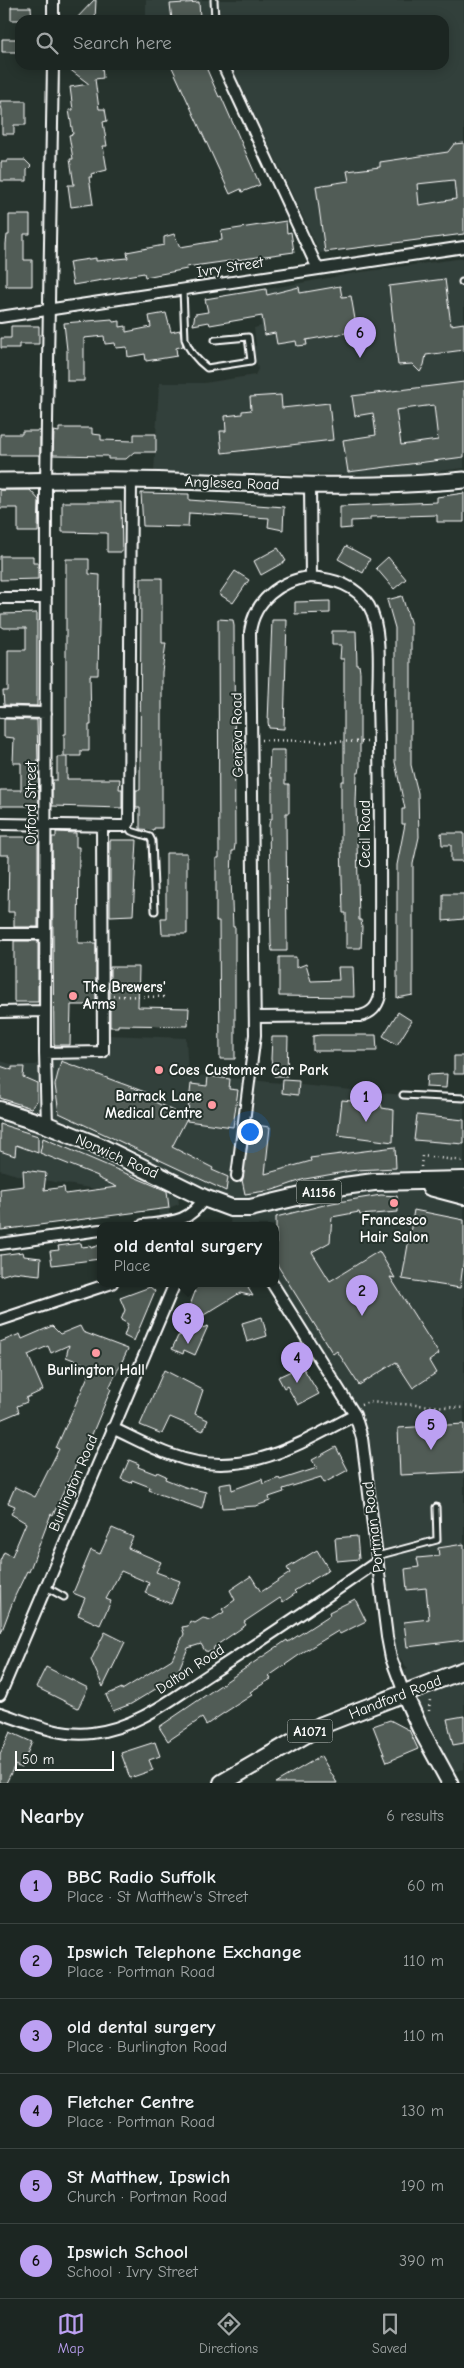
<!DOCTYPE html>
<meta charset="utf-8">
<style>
:root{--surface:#1c2622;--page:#29322f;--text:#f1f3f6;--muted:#a0a5a5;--line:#3a4340;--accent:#bca0f2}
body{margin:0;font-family:"Comic Neue",sans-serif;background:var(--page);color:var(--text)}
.scale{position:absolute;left:15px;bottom:12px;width:99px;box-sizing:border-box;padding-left:5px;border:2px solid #fff;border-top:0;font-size:14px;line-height:18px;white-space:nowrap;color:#fff;-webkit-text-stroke:4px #26332d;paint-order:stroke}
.you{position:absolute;left:249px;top:1131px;width:18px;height:18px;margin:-12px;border:4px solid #fff;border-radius:50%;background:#1a73e8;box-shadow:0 0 0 8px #1a73e833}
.badge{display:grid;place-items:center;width:32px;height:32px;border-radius:50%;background:var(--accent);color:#111;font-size:16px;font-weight:700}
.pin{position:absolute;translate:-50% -41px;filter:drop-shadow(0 1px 2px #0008)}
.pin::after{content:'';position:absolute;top:26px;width:18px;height:15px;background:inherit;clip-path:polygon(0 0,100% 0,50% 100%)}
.popup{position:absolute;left:97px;top:1222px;width:182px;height:65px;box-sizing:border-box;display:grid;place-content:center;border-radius:10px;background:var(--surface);filter:drop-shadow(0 1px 4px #0005);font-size:16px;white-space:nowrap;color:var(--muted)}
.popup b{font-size:19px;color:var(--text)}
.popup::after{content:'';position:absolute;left:50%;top:100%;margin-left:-10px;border:10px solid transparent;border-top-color:var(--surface)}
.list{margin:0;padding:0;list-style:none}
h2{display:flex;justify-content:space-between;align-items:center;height:65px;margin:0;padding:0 20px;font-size:21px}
h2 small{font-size:16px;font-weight:400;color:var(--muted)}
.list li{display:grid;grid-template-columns:32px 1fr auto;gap:15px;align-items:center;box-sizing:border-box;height:75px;padding:0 20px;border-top:1px solid var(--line)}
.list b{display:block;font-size:19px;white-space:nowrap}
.list p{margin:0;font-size:16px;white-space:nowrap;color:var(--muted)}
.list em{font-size:16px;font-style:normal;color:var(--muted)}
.icon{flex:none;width:28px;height:28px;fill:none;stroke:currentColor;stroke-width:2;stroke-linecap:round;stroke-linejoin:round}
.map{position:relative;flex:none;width:464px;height:1783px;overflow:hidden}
.search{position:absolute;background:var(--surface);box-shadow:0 2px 12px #0003;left:15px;right:15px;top:15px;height:55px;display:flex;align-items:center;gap:12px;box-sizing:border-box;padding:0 18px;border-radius:15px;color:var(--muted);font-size:19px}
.sheet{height:515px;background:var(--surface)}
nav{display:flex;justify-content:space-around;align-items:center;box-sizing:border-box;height:70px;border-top:1px solid var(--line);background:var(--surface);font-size:14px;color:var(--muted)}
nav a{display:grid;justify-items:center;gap:2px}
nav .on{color:var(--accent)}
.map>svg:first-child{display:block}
</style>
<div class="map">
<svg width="464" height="1783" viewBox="0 0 464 1783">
<rect width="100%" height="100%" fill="#26332d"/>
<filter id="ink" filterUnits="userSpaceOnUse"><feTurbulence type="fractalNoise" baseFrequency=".02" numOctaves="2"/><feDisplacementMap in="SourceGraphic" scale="10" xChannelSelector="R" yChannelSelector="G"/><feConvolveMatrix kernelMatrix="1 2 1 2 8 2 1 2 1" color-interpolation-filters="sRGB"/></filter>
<g filter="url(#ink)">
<path fill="#333f3a" d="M146,0h318v234l-144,19 -89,-188h213v-45h-298z
M464,258v210l-57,7 -253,-3 5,-89h45l51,-8 3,-6 -5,-23h3l-2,-18 7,-2 -2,-14 12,-2 -4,-21 94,-17z
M108,1035l78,3 2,36 215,21 61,3v671l-19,5 -48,-101 11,-4 -15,-20 -31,-211 -86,-155v-58h-46l1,-17 -48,-21 -5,9 1,8 -10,4 1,17h-11l-1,-28 -28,-2 -110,-19 -20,-6v-109l15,4h21l9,-12 60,3z"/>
<path fill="#515c57" stroke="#fff" fill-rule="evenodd" d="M94,0h2l-1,20h-20z
M199,2l1,16 -28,2 -2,-16z
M11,7h20l1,13h-21z
M2,39h18v13h-18z
M64,65h38l1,13 -8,1 4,30h6l2,12 -4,1 4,24h-4l4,24 -16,4 1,3h-3l4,27 -22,3 -3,-22h6l-4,-26h3l-4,-24 4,-1 -4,-24h4l-3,-23 19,-3z
M171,65h34l14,32 2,-1 39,89 -18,7 -1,-3 -11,5z
M0,101h26v24h-12v9h-12v-24z
M464,143v91l-139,18 -9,-66 33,-5 -2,-10 33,-4v-5l68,-10 6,-8zM454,180l2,19 -37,6 -2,-21z
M7,160h18l6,6 -4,4v11h-26v-19h6z
M9,215h21v19h-6v26h8v26h-26v-42l1,-9h2z
M286,221l1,12 4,-1 3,20 -108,15 1,2 -42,8 -1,-4 -71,12 -4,-23 27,-4v3l32,-3 -1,-6 37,-7v-8l10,-3 6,13 42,-7 -1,-9z
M445,279l6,46 13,-2v27l-38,5 -2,10 -4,7 -8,-8 -14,1 -9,-79z
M340,286l2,11 9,-1 6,35 -51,9 1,5 -10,1 -1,-5 -19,3 -2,-11 -10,2 -3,-19 -52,9 -1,-3 -16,3 2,-11 13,-2 -3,-13 61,-10 1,6 32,-8 1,6z
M166,313l5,19 9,-2 3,16 -7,2 1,8 -31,5 -1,-7 -17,3 -1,-10 -11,1 -1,-5 -10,1 -1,-8 -20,2v43h-17v-31l-3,-27 48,-4 1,3 7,-1v6l6,-1v6l25,-5 -2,-11z
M11,326h28v18h-20v4h-18v-10h10z
M464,382v75l-116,15 -5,-32 33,-5 -3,-22 -18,3 -3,-20zM434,405l4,35 -37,5 -5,-35z
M281,395l1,13 47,-5 4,37 -111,13 -2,-22h6l-1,-15 17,-2v-3l9,-1 -1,-13z
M59,428h33v6l9,1v5l33,1v-7h22v18h-22l-8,7h-18v-3l-55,-1 1,-24 5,1z
M22,431h18v24h-40v-21h22z
M0,490h30l9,10 -1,32h-20v-24h-18z
M141,493l48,1v6l95,7 -1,23 -15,-3 1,-9 -80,-5 -1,14 -45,-1z
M464,493v29h-27v-7l-67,2v3l-19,1v7l-11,1v-23l97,-4v-5z
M62,502h59l1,50h-15v-19l-45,-1z
M346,546l24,13 -7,14 -25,-14z
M278,548l8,13 -25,14 -7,-14z
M0,556h33v7h5v16l-38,1z
M388,557l18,22 -12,10 -18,-21z
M66,559h23v15l11,1 -2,100h-8l1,50h-2v26h-8v5h-17v-22h2z
M235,571l14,9 -16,23 -14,-9z
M141,578h21v65h4l-4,29v156h-8v2l-14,-1v-21h-4v-18h4z
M402,596l9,29v140l7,28 1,44 -6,27v131l-16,3v-133l8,-41h-3v-15h3l-10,-47v-134l-8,-28z
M330,601v12l-35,1v-12z
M37,613v93l-33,-1 -1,-14h5v-41h18v-22h-22l-3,-2v-12z
M218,619l15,1 1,6 1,219 -1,6h-2l-1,28 2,48h2v132h-15l-1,-138h-3v-63h3z
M272,620h15l-3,109 -15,-1 -1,-6z
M332,631h24l1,34h2l1,7v95l-1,6h-2l-1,30 3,117h2l1,7 -1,21h-15v-35h-3l-2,-69v-63h3v-122h-4l1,-14h-9z
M4,719l33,1 2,86h-39v-16h21v-27h-8l1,-25 -10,-1z
M270,750h15v34h4v29h-3l1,138h-15l-1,-7 -2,-119 1,-6h2v-41h-2l-1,-6z
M57,757h10v22h53l-1,10h3v19l-70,-2v-26h5z
M56,832l20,1v14h3l-1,96h18v62h-25l-1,40h-16l-2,-208h4z
M441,833h23v28h-13v-16h-9z
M0,837h38v90h-24v-15h-6l1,-57h-9z
M110,840h27l-4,75 -23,1z
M166,853h21v81h-25l-1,-16h5z
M443,894h21v25l-21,2z
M14,941h24v61h-24z
M279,957h17v11l10,-4 5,17 28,-1 -1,-13h15l1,30 -75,-1z
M110,967h29l-1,40 51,1 -1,18 -70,-1v2h-8z
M398,1012l14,9 -15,24 -14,-9z
M320,1035h56l1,16h-64v-15z
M272,1037h16l-1,39h-13v-11h-2l-1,-6z
M454,1056h10v18h-10z
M61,1061l92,34 -2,5 36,18 -15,29 41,21 -1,2 16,7 -2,14 -167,-78 -4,-28z
M0,1066l12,4v-3h12l-1,10 14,6v18l-6,7 -31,-10z
M447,1074l-1,14 -20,-1 1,-12z
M208,1076l22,3 -1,10 9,1 -5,37 -46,-6 4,-37 16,2z
M283,1080l16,1 -1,14 -16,-2z
M342,1100l39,4 1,4 12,2 -1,32 -55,-7z
M417,1115l47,5v24l-50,-4z
M0,1124l38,12v17l-22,-8 -1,11 -15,-5z
M255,1125l15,2 -5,47 46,-13 -1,-3 85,-11 1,21 -40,2 -51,9 -32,11 -28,4 -3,-14 8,-52 4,1z
M43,1138l124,53 2,17 -168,22 -1,-41 24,-3 -1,-16 23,3 -2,17 20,-3 1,7 52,-7 -19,-9v-2l-58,-23z
M381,1195l16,1 1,16 -38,3 -1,-3 -27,5 -2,25 -18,10 18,29 49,-30 16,27 -5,-1 49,77 -10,7 7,12 -23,15 -17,-26 -37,23 -22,-34 -4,3 -57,-91v-46l56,-14z
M414,1210l50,10v37l-4,31 -58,-9z
M81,1243l1,4 8,-1 1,2 9,-3v14l-48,6 -2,-14 9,-1 -1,-4z
M23,1252l1,4 17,2 -1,17 -27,-3 -13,4v-21z
M190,1283h67l-9,5 5,8 -13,-3 -59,36 14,-37z
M150,1287l5,4 -21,50 -10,-5 4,-12 -7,-4 4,-10 -5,-12z
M262,1317l5,19 -20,6 -5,-19z
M52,1326l8,8 20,-8 3,6 45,17 -19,39 2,1 -23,55 -7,15 -2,-1 -26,57 -2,-1 -22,58 -2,-1 -12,25 -14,37 -1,-72 4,-9 8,4 14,-33 -15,-9 4,-8 -7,-3 7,-16 20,10 24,-48 -3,-1 36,-81 -26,-10 3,-12 -18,8 -3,-7 -20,9 15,35 -17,8 1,4 -10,4 2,6 -19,8v-78l20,-8 2,5z
M208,1326l-13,29 -11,-5 -1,4 -11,-5 6,-13z
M302,1366l17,28 -21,11 -11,-19 -3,2 -6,-11z
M164,1370l39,20 -8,24 13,6 -5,11 -33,-14 -8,17 -22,-9z
M464,1424v48l-64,3 -2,-47z
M336,1447l12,23 -24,13 -3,-6 -38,12 1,3 -15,5 1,4 -14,5 -34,2 -3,-23 12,-2 1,7 30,-11 1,5 16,-6 1,2 37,-12 -5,-8z
M129,1460l10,4 -1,3 18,7 1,-2 9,4 -1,3 20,8 21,5 -4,17 -43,-15 -10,-4 1,-3 -18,-7 -1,3 -10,-4z
M112,1528l21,9 -5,11 33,14 -5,10 24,9 -9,23 -26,-11 4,-10 -28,-12 -15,28 5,2 -11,24 -22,-10 7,-17 -12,-5 18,-43 9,4z
M357,1536l2,23 -22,2 -2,-23z
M464,1544v96l-57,7 -3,-25 25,-3 -3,-31 -19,2 -2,-21 14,-2 -2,-9 22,-2 -1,-8z
M317,1550l12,20 -35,21 2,2 -13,9 -3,-4 -36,24 2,3 -32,22 -1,5 -8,-1 -4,-7 -13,4 -9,21 3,4 -51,31 -18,7 -7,-16 16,-7v2l50,-31 12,-25 -2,-7 6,-1 2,-5 5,2 8,-5 8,2 13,-8 -2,-3 13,-9 -5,-10 21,-14 10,16 29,-19 -3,-5z
M355,1599l11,22 -26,13 -2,-3 -33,20 -36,25 2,3 -21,13 2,3 -28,18 -18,12 -4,-7 -34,23 -9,-14 128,-87 1,2 42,-27 -1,-3z
M105,1632l20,10 -22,45 -12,-27z
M46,1667l42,21 -10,20 -42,-21z
M464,1716v27l-11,2 -6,-26z
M390,1720l19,10 9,19 -31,13 -14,-36z
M10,1732l22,10 -11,26 -6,-3 -9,18h-6v-29z
M155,1742l5,14 -11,4 4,10 -23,8 -9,-25z
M321,1756l16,27h-62z"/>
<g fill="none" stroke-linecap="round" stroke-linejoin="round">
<defs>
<path id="lane" d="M214,0l1,20
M462,282h2
M183,290l2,49c4,12 13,22 22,29l44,-7 -3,-24 -33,3
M127,824l4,7 19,6 2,4 3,70
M403,1095l61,3
M377,1556l60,-16 -1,-33
M46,1587l18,10"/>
<path id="street" d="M53,0v20
M223,65l95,204
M0,317l464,-70
M0,598h46
M0,712l46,1
M0,824l119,2h5l5,-4 2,-342
M0,934h45
M0,1012l45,-1
M255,1017l105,-1c12,-3 17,-9 20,-20 0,-98 1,-195 -2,-292 0,-28 5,-74 -9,-98 -13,-21 -35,-27 -58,-29
M45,1053l58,-1 -1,-226
M47,1125l-2,-72 1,-571 7,-417
M237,1176l18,-141 -5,-403c4,-31 30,-52 61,-55l-1,-91
M143,1225c27,-3 47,-2 61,-27
M0,1244l100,-14
M272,1283l83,132 7,23 25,199 4,21 13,35
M0,1320l112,-37
M112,1428c20,9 39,20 60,27 69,26 124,-9 183,-40
M0,1695l175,-412
M0,1713c30,10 60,24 92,20 45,-5 81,-35 118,-59 56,-36 112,-74 167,-112"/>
<path id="secondary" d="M0,481c44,0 89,-2 133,-1 111,2 221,11 331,0
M404,1693l16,35 30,55"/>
<path id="primary" d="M0,1110l47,15 52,21 105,52 27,10h19l94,-22 30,-4 90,-2
M430,1187l34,9
M222,1783l100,-58 142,-55"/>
</defs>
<use href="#lane" stroke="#fff" stroke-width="9"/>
<use href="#street" stroke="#fff" stroke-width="14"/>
<use href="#secondary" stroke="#fff" stroke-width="19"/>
<use href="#primary" stroke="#fff" stroke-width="20"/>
<path stroke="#fff" stroke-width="2.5" stroke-dasharray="1 4" stroke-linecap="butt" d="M261,740l107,2
M113,996l55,1
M421,1167l1,-11 42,5
M361,1405l8,-3 95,6
M429,1711l1,-12"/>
<use href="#lane" stroke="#26332d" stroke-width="5"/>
<use href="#street" stroke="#26332d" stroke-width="10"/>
<use href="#secondary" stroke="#26332d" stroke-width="15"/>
<use href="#primary" stroke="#26332d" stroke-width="16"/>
</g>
</g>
<g fill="#ff9aa2" stroke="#26332d" stroke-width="2">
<circle cx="73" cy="996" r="5"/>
<circle cx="159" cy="1070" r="5"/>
<circle cx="212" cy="1105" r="5"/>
<circle cx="394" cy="1203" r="5"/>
<circle cx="96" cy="1353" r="5"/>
</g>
<g text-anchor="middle" stroke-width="4" stroke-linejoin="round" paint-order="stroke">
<g fill="#26332d" stroke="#bec2c0" stroke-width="1">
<rect x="296.5" y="1180.5" width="45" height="23" rx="4"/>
<rect x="287.5" y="1719.5" width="45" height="23" rx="4"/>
</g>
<g font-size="14" font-weight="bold" fill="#fff">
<text x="319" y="1197">A1156</text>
<text x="310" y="1736">A1071</text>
</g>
<g font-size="15" fill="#fff" stroke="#26332d">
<text transform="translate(230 267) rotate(-9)" y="5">Ivry Street</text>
<text transform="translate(232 483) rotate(2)" y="5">Anglesea Road</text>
<text transform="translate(237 735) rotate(-91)" y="5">Geneva Road</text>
<text transform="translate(31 803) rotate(-90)" y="5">Orford Street</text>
<text transform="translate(365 834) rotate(-90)" y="5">Cecil Road</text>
<text transform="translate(117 1156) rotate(24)" y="5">Norwich Road</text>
<text transform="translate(73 1483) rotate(-67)" y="5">Burlington Road</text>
<text transform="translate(373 1527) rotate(-97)" y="5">Portman Road</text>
<text transform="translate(190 1669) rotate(-33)" y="5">Dalton Road</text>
<text transform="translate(395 1697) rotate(-21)" y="5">Handford Road</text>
</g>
<g font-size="15" font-weight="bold" fill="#fff" stroke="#26332d" text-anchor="start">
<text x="83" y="992">The Brewers'<tspan x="83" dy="17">Arms</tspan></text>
<text x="169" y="1075">Coes Customer Car Park</text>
<text x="202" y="1101" text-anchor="end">Barrack Lane<tspan x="202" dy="17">Medical Centre</tspan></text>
<text x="394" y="1225" text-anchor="middle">Francesco<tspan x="394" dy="17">Hair Salon</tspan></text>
<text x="96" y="1375" text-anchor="middle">Burlington Hall</text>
</g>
</g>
</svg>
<div class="scale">50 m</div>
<div class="you"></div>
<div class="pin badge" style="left:366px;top:1122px">1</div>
<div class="pin badge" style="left:362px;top:1316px">2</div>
<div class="pin badge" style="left:188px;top:1344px">3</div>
<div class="popup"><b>old dental surgery</b>Place</div>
<div class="pin badge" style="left:297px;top:1383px">4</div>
<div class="pin badge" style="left:431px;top:1450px">5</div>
<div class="pin badge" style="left:360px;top:358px">6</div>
<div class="search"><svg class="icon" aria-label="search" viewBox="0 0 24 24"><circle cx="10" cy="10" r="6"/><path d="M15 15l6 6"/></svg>Search here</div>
</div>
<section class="sheet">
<h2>Nearby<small>6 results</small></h2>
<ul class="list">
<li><span class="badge">1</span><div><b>BBC Radio Suffolk</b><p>Place · St Matthew's Street</p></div><em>60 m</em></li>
<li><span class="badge">2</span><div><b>Ipswich Telephone Exchange</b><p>Place · Portman Road</p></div><em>110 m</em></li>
<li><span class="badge">3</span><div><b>old dental surgery</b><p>Place · Burlington Road</p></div><em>110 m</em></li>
<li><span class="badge">4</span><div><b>Fletcher Centre</b><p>Place · Portman Road</p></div><em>130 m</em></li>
<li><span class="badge">5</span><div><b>St Matthew, Ipswich</b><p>Church · Portman Road</p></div><em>190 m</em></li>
<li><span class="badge">6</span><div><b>Ipswich School</b><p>School · Ivry Street</p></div><em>390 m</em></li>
</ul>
</section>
<nav>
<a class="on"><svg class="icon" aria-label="map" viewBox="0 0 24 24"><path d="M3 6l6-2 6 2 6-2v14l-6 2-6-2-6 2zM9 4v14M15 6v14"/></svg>Map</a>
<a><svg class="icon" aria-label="directions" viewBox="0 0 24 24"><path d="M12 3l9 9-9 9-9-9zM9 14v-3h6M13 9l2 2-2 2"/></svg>Directions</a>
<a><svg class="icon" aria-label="saved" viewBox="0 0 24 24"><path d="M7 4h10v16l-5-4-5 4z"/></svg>Saved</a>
</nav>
